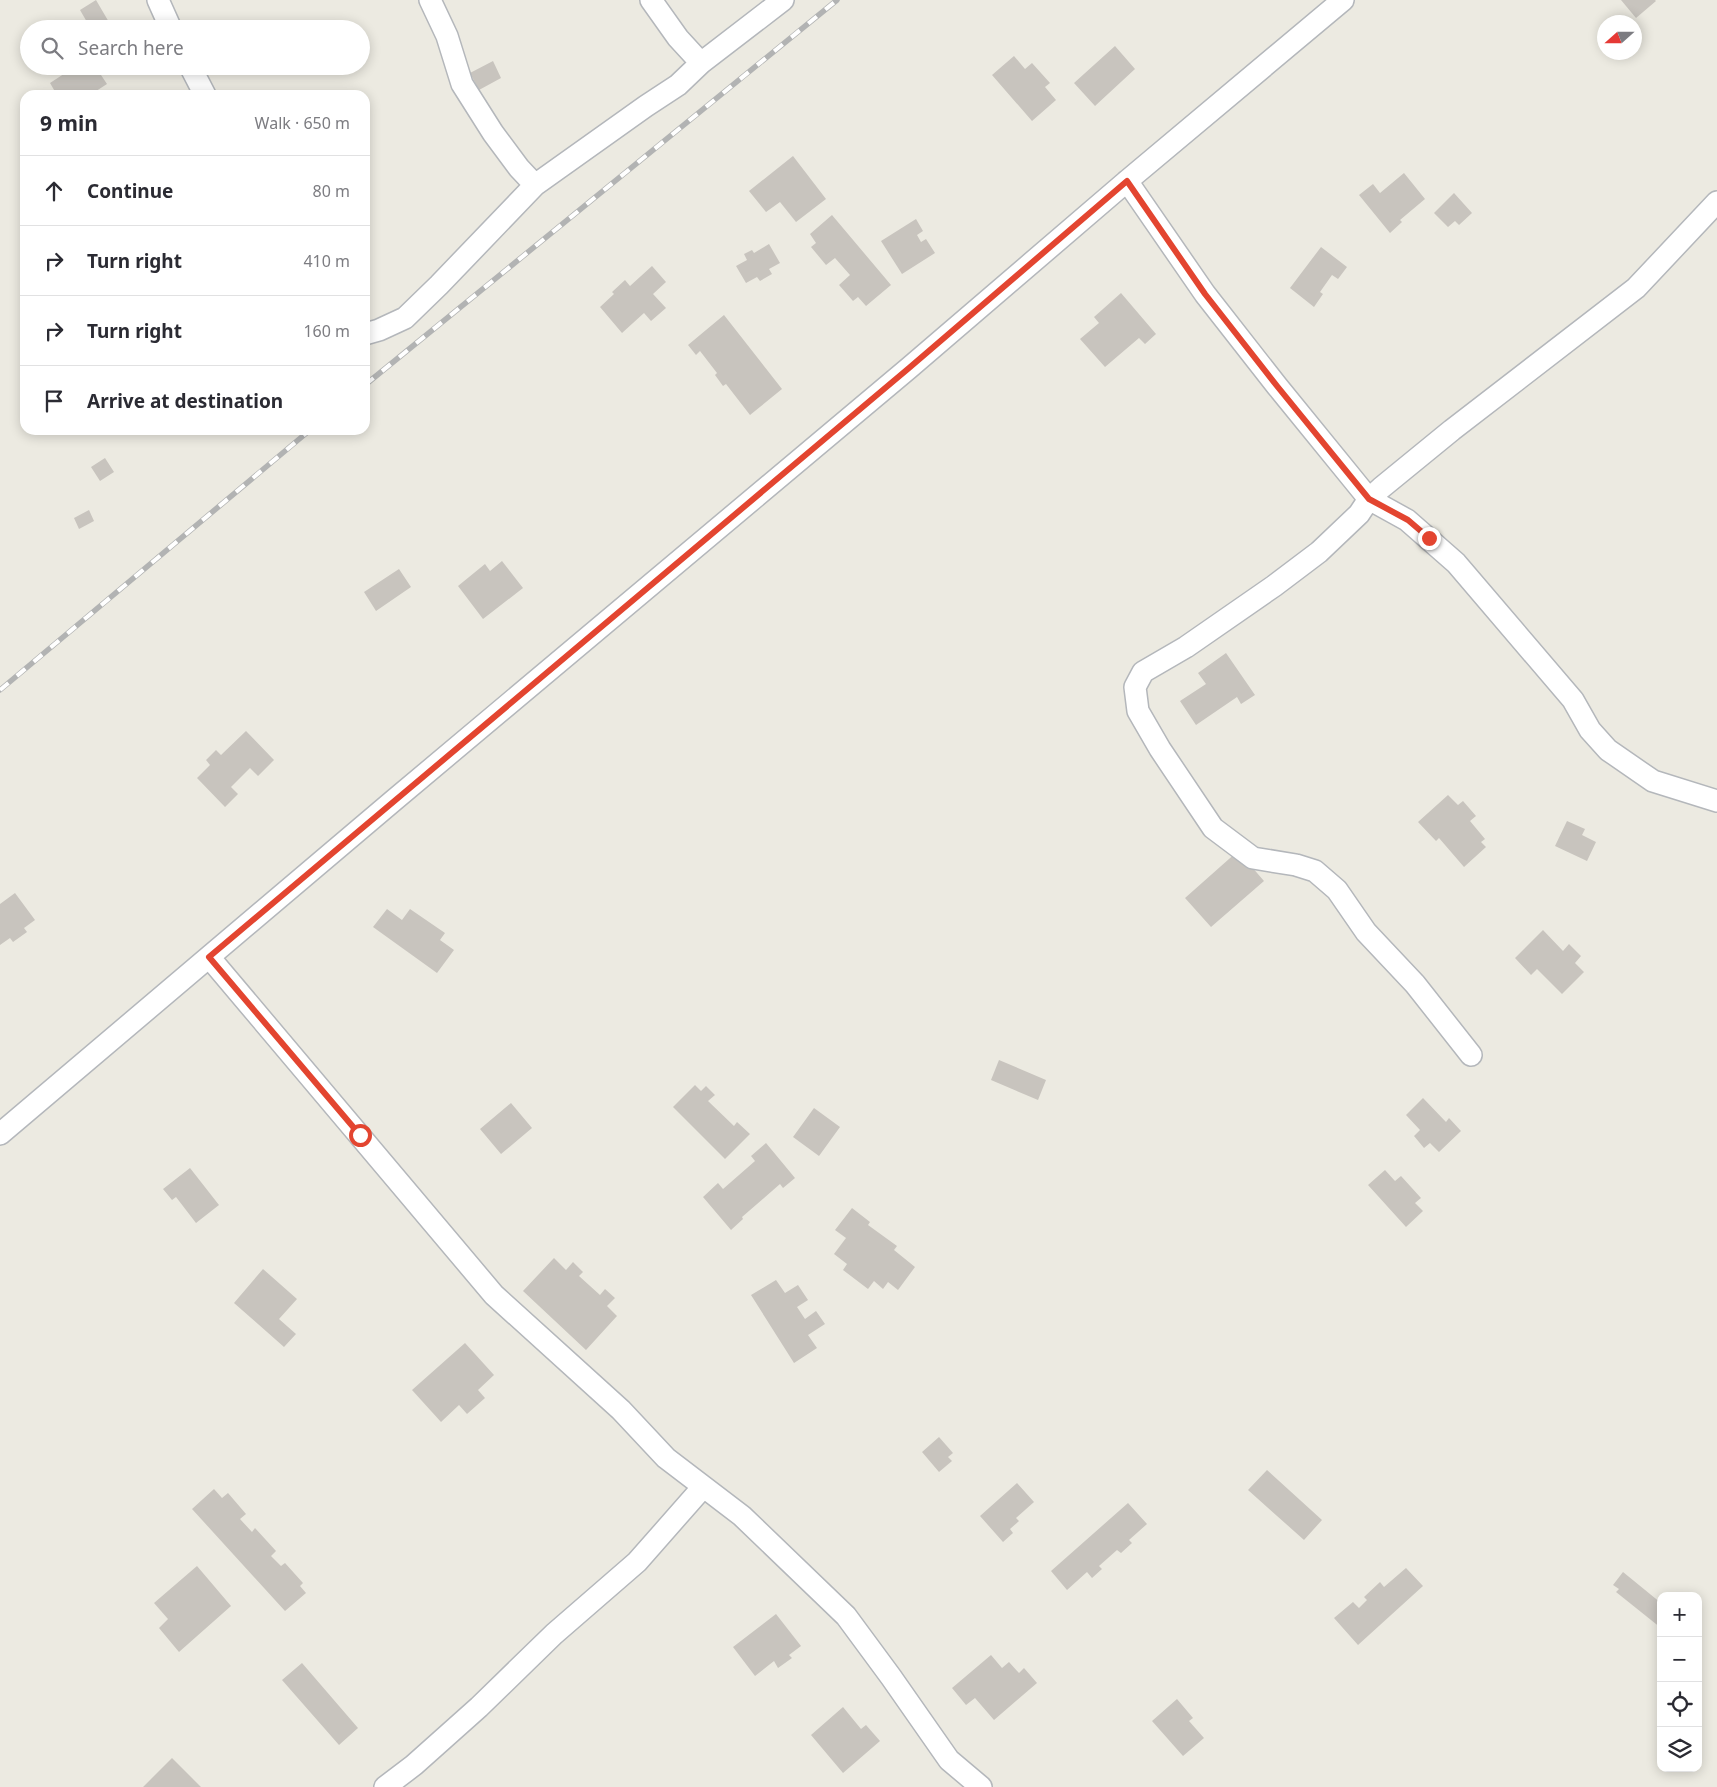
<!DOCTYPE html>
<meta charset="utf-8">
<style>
:root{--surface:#fff;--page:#f2f2f3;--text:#2b2b33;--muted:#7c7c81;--line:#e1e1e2}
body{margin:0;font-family:"Noto Sans",sans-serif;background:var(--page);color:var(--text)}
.controls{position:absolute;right:15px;bottom:15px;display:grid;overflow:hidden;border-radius:10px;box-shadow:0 2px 12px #0003}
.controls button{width:45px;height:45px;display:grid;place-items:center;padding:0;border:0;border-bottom:1px solid var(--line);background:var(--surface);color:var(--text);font:25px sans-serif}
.compass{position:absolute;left:1597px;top:15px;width:45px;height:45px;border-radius:50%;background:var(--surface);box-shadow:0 2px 12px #0003;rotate:249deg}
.stop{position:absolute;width:15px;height:15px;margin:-11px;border:4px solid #e34530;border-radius:50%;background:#fff}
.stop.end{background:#e34530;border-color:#fff;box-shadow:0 1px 5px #0008}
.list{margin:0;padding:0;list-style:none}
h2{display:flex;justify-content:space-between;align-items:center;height:65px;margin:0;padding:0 20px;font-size:21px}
h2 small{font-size:16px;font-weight:400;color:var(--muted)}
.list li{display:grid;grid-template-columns:32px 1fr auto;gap:15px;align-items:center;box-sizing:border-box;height:70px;padding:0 20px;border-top:1px solid var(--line)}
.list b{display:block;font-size:19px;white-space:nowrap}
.list em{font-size:16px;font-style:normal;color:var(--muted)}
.icon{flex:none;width:28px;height:28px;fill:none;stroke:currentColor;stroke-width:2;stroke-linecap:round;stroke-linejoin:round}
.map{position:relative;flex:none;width:1717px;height:1787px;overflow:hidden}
.search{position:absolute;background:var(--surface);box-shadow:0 2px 12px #0003;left:20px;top:20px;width:350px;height:55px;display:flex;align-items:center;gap:12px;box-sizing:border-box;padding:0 18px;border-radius:28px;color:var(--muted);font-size:19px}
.panel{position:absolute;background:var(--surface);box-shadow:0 2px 12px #0003;left:20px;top:90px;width:350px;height:345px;border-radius:15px}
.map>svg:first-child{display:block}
</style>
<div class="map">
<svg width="1717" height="1787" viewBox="0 0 1717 1787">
<rect width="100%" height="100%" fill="#eceae1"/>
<path fill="#c8c4be" d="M96,0l17,29h-22l-11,-19z
M1621,0h34l1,1 -20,17z
M1115,46l20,23 -40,37 -21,-23z
M1014,56l11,13 7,-6 18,20 -5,4 11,13 -24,21 -40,-46z
M493,61l8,17 -22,12 -9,-17z
M76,66h19l12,18 -17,11h-33l-7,-12z
M793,156l33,43 -30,23 -16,-20 -14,10 -17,-21z
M1404,173l21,26 -25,21 2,2 -12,11 -31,-38 14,-11 7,9z
M1454,193l18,20 -13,12 -4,-4 -7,6 -14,-14z
M832,215l59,70 -25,21 -8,-9 -5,4 -14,-16 11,-10 -15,-17 -9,7 -15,-18 5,-4 -6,-9z
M916,219l7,12 -6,4 4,7 5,-3 9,14 -33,21 -21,-33z
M769,244l11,19 -11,6 3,5 -12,7 -3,-4 -11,6 -10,-17 11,-6 -3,-6 8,-4 2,3z
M1321,247l26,20 -9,12 -6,-4 -12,17 3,2 -9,13 -24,-19z
M652,266l14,16 -13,12 13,14 -15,13 -7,-8 -22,20 -22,-26 14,-13 -2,-2 13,-12 5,6z
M1121,293l35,41 -11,10 -6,-6 -34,29 -25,-28 19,-16 -5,-6z
M724,315l58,74 -32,26 -24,-31 -3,2 -8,-11 2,-2 -17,-22 -4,4 -8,-10z
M105,458l9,14 -14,9 -9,-14z
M89,510l5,11 -15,8 -5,-11z
M502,561l21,27 -40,31 -25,-33 27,-22 5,7z
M399,569l12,18 -35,24 -12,-19z
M1226,653l29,42 -14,9 -4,-7 -41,28 -16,-24 26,-17 -8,-11z
M246,731l28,29 -16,16 -8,-8 -19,19 7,7 -13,13 -28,-29 13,-13 -4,-5 10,-10 5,5z
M1448,795l10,10 5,-4 13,15 -6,5 15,18 -4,3 5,5 -22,20 -25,-29 -3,3 -18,-19z
M1567,821l18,8 -3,6 14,7 -9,19 -32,-15z
M1238,851l26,30 -53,46 -26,-29z
M15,893l20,27 -11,8 3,4 -14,10 -3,-4 -10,7v-41z
M387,909l15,11 8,-11 35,24 -5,7 14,10 -17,23 -64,-46z
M1543,930l20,21 6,-7 12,12 -6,7 9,9 -22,22 -25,-25 -6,6 -16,-17z
M999,1060l47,20 -8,20 -47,-20z
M695,1085l6,6 5,-5 9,9 -7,6 26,25 3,-4 13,12 -25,25 -52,-52z
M1423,1098l23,24 3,-4 12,13 -22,21 -9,-9 -6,5 -10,-12 6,-6 -14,-15z
M511,1103l21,25 -31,26 -21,-25z
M814,1108l26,19 -21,29 -26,-19z
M766,1143l29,35 -12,10 -3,-4 -38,33 1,2 -12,11 -28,-33 15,-14 5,6 32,-28 -4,-5z
M190,1168l29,37 -23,18 -20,-26 -4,3 -9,-11z
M1385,1170l10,11 6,-5 20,22 -6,5 8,8 -17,16 -38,-42z
M852,1208l18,14 -2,3 29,21 -3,4 21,17 -17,23 -10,-8 -5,7 -9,-8 -6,8 -25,-19 4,-6 -13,-10 12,-16 -11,-8z
M554,1258l12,12 7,-8 10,10 -4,4 21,19 5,-6 10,9 -8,8 10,10 -31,34 -63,-59z
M263,1269l34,30 -18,20 17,15 -12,13 -50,-44z
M776,1280l9,13 13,-8 10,15 -11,7 8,12 11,-8 9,13 -17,11 9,13 -23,15 -43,-68z
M465,1343l29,32 -16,15 7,8 -18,16 -8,-9 -18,17 -29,-32z
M939,1437l14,16 -5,4 4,4 -13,11 -17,-20z
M1267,1470l55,50 -18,20 -56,-50z
M1017,1483l17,19 -18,16 3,3 -9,8 3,4 -10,9 -23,-26z
M214,1489l8,9 6,-5 18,21 -6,5 12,13 3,-4 21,23 -5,5 10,10 4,-3 18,20 -3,3 6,7 -21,18 -93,-102z
M1128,1503l19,21 -18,16 3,3 -11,10 -4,-3 -18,16 3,3 -10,9 -5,-6 -20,18 -16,-19z
M197,1566l34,40 -52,46 -20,-24 9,-9 -14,-16z
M1406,1568l17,18 -65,59 -24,-27 19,-16 6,6 8,-8 -3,-3 16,-15 4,5z
M1623,1572l38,31v25l-45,-36 3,-3 -6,-4z
M776,1614l25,32 -12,9 3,3 -14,10 -4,-7 -19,15 -22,-29z
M991,1655l11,13 7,-6 10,11 5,-5 13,15 -43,37 -19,-22 -9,7 -14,-17z
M302,1663l56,65 -19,17 -57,-65z
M1177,1699l16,19 -4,3 15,17 -21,18 -31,-35z
M843,1707l18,22 5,-4 14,16 -37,32 -32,-38z
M172,1758l29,29h-58z"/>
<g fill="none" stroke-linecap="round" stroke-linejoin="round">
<defs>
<path id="minor" d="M158,0l13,29
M430,0l17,36 15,48 31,49 26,35 16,17
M651,0l27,38 23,25 82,-63
M190,66l15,29
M1127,181l78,113 72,92 92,113 38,21 49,43 117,137 17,30 18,20 45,31 64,20
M365,334l14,-4 26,-12 34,-33 96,-100 111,-79 32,-21 23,-22
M209,957l285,338 127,115 45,48 76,58 104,100 45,61 58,83 32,27
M1471,1055l-56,-71 -49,-52 -29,-42 -22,-19 -19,-6 -43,-7 -40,-30 -53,-79 -22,-38 -3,-24 8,-15 43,-25 88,-61 45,-34 40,-38 10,-15 12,-11 71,-58 184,-142 81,-86
M0,1134l393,-333 516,-433 218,-187 216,-181
M385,1787l29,-22 65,-58 75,-73 83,-72 66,-75"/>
</defs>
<use href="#minor" stroke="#b4b7bb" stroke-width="24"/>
<use href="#minor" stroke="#fff" stroke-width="21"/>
<defs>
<path id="rail" d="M365,385l472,-385
M0,690l310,-260"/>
</defs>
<use href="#rail" stroke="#b2b3b3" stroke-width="5.5"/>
<use href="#rail" stroke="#fff" stroke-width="4" stroke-dasharray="11" stroke-linecap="butt"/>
</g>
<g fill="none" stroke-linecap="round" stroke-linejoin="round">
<path stroke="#e34530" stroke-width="6" d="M360,1135l-151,-178 700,-589 218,-187 78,113 72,92 92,113 39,21 21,18"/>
</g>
</svg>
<div class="controls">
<button>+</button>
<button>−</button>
<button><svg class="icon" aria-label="locate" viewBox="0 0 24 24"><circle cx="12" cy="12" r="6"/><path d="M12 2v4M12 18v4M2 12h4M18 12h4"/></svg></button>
<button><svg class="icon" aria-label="layers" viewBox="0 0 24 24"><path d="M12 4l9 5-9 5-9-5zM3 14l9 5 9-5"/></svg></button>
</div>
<svg class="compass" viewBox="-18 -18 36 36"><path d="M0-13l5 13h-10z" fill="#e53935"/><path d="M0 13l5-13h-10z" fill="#7c7c81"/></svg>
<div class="stop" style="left:360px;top:1135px"></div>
<div class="stop end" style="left:1429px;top:538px"></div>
<div class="search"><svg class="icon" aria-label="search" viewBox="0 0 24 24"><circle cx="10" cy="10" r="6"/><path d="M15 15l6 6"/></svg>Search here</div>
<section class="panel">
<h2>9 min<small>Walk · 650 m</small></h2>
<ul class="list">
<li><svg class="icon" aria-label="ahead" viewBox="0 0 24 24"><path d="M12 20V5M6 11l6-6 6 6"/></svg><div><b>Continue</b></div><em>80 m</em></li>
<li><svg class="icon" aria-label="right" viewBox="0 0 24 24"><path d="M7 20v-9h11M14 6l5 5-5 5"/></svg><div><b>Turn right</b></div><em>410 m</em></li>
<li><svg class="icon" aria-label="right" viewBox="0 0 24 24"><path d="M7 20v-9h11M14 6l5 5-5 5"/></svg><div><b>Turn right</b></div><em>160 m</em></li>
<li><svg class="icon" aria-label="arrive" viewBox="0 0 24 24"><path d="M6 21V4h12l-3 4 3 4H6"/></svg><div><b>Arrive at destination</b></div></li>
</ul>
</section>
</div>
